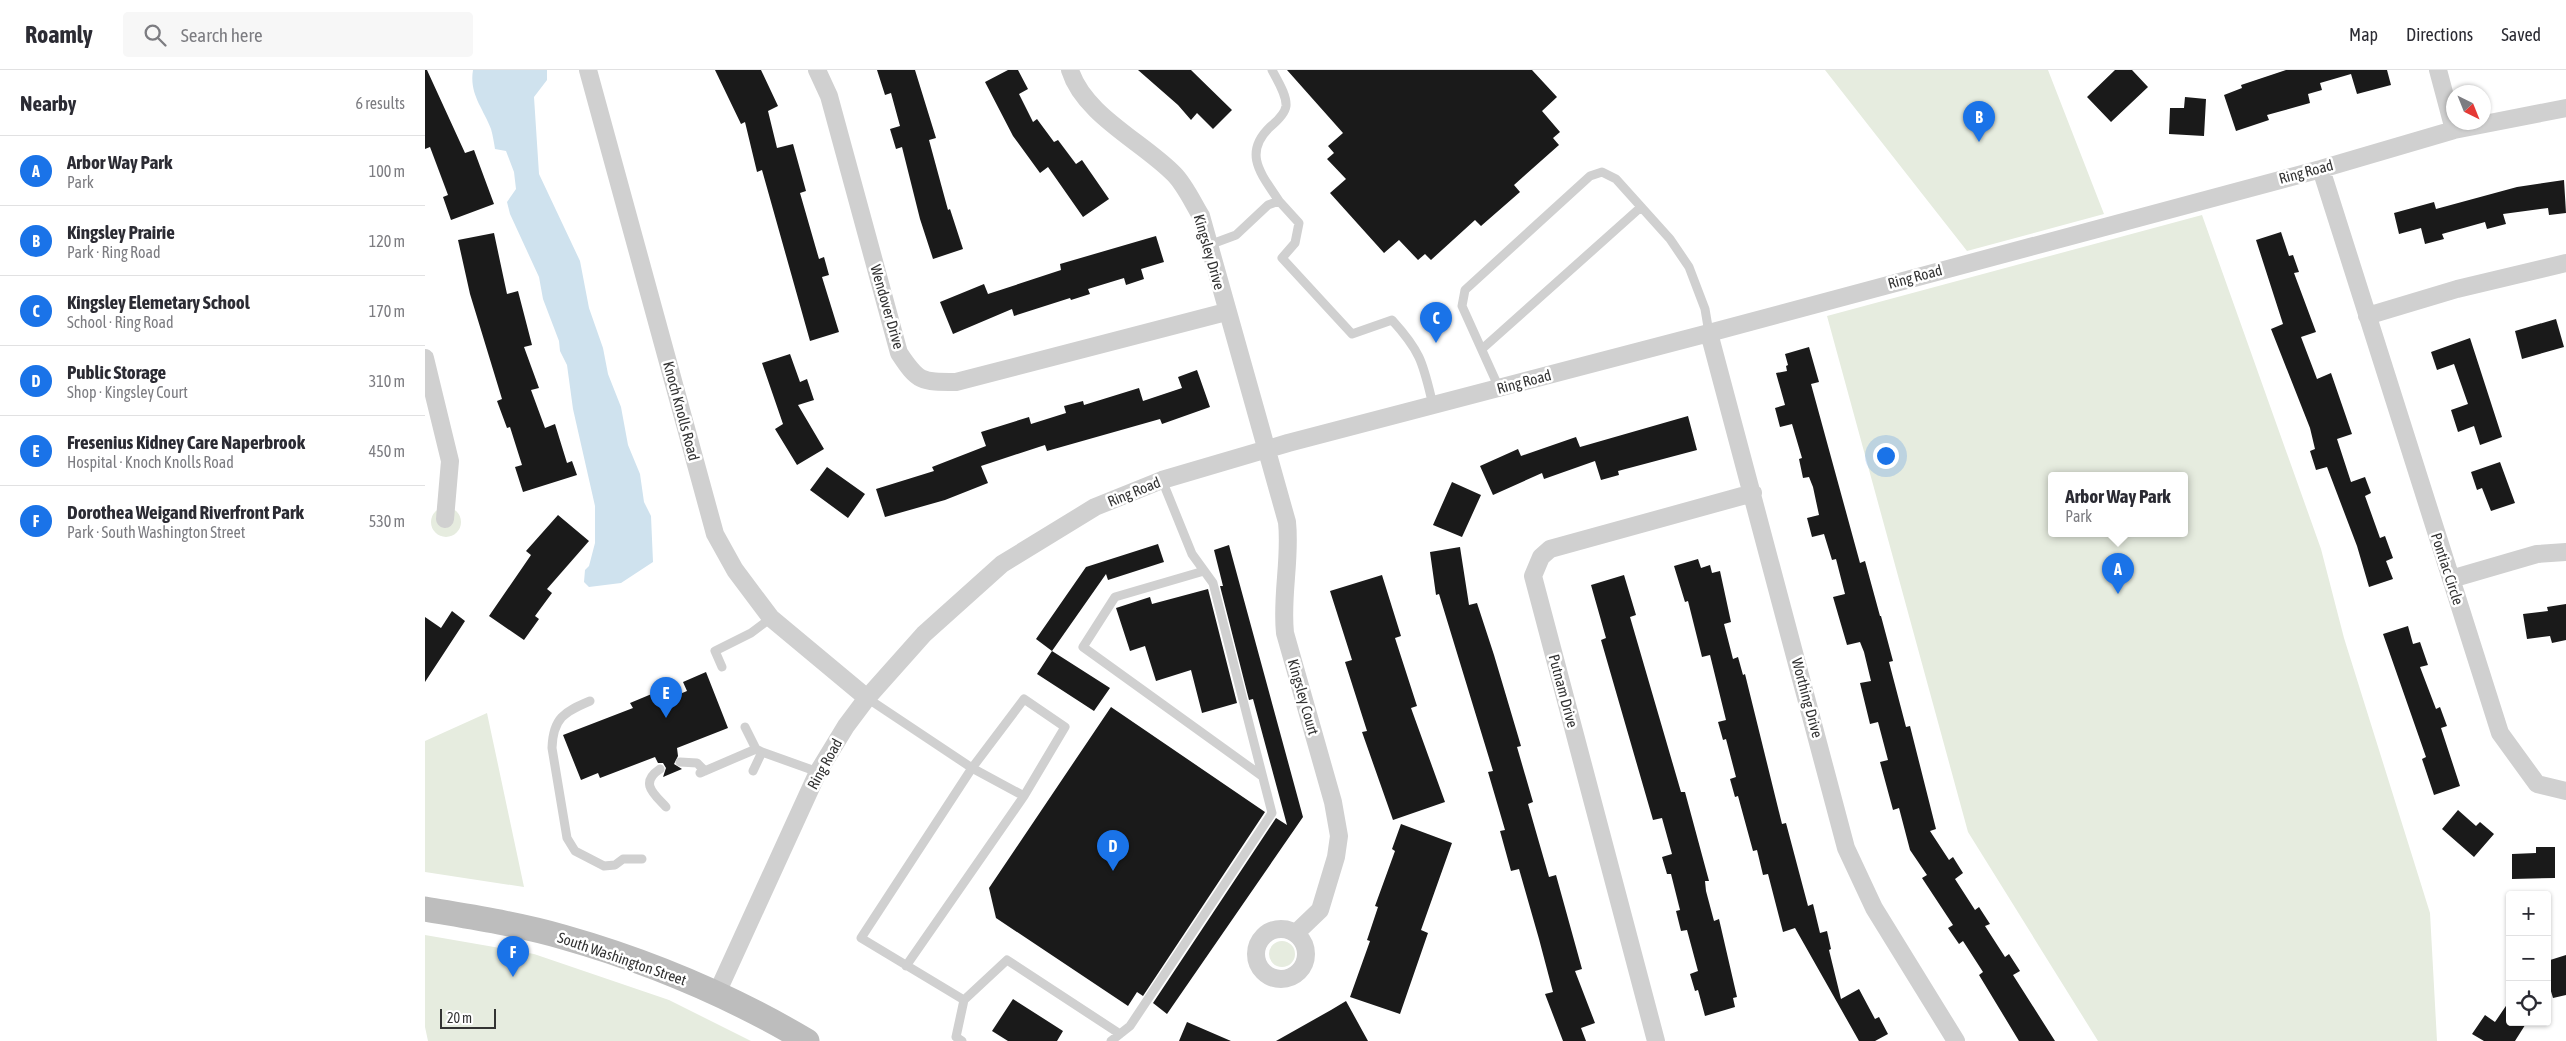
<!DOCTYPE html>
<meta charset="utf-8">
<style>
:root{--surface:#fff;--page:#f7f7f7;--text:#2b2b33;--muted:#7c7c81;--line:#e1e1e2;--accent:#1a73e8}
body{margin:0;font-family:"Asap Condensed",sans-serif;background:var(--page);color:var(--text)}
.controls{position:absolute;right:15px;bottom:15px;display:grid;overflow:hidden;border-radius:5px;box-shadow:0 1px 4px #0004}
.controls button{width:45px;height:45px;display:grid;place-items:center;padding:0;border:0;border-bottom:1px solid var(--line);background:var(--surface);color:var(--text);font:25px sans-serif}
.compass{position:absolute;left:2021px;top:15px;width:45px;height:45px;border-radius:50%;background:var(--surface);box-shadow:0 1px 4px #0004;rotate:137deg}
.scale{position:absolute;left:15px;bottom:12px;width:56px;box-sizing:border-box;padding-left:5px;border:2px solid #333;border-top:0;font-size:14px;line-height:18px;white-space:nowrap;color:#333;-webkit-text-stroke:4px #fff;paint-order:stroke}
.you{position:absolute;left:1460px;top:385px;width:18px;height:18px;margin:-12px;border:4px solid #fff;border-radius:50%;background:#1a73e8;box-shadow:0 0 0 8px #1a73e833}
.badge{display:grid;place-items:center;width:32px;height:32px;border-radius:50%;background:var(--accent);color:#fff;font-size:16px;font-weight:700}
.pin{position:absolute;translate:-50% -41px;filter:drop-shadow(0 1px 2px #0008)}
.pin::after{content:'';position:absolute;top:26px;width:18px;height:15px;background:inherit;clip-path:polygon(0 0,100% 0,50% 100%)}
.popup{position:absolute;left:1623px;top:402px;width:140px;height:65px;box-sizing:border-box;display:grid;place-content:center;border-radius:5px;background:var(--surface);filter:drop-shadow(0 1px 4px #0005);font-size:16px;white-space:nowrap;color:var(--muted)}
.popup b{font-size:19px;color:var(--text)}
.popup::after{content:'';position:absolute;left:50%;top:100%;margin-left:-10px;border:10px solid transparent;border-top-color:var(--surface)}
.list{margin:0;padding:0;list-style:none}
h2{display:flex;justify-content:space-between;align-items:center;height:65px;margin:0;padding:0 20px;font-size:21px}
h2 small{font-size:16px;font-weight:400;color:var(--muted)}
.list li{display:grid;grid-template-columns:32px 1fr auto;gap:15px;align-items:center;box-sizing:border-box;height:70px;padding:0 20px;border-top:1px solid var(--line)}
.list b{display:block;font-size:19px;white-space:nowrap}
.list p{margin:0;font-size:16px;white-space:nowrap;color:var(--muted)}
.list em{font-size:16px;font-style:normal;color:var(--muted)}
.icon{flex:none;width:28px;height:28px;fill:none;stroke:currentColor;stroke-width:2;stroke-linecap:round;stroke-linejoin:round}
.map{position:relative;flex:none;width:2141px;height:971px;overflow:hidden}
header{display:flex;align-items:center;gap:30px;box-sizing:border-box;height:70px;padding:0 25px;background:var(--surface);border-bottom:1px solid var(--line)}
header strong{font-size:24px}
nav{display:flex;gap:28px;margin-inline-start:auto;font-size:18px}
.search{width:350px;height:45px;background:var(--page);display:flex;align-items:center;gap:12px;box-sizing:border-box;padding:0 18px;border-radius:5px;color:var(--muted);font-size:19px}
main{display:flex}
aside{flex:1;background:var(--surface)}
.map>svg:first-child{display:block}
</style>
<header>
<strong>Roamly</strong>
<div class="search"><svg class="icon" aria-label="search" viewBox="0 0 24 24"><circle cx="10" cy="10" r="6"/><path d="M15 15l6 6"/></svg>Search here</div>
<nav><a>Map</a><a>Directions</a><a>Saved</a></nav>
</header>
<main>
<aside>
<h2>Nearby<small>6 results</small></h2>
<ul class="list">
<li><span class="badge">A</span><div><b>Arbor Way Park</b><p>Park</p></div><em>100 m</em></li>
<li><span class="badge">B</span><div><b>Kingsley Prairie</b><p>Park · Ring Road</p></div><em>120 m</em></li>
<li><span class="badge">C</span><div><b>Kingsley Elemetary School</b><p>School · Ring Road</p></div><em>170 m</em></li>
<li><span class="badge">D</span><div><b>Public Storage</b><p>Shop · Kingsley Court</p></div><em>310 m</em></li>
<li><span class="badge">E</span><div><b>Fresenius Kidney Care Naperbrook</b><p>Hospital · Knoch Knolls Road</p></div><em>450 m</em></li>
<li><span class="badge">F</span><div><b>Dorothea Weigand Riverfront Park</b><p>Park · South Washington Street</p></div><em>530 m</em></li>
</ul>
</aside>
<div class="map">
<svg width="2141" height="971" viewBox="0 0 2141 971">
<rect width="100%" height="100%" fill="#fff"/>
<path fill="#e6ecdf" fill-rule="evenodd" d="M1400,0h223l56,144 -137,37z
M1777,145l119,334 23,89 86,275 7,128h-339l-130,-209 -141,-516zM1627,405h132v58h-132z
M6 452a15 15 0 1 1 30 0a15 15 0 1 1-30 0Z
M62,643l37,174 -99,-15v-131z
M0,865l109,19 135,46 82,41h-323l-3,-14z
M844 884a13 13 0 1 1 26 0a13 13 0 1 1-26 0Z"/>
<path fill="#cfe2ee" d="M48,0h74v10l-13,17 5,77 41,87 9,47 14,40 5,26 13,33 7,38 12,29 4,28 7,14 2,46 -32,21 -32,4 -5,-5 1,-12 4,-4 6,-23v-37l-22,-97 -6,-44 -7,-14 -1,-10 -16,-42 -4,-22 -29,-63 -3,-12 9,-13 -2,-17 -8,-21 -11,-2c-1,-6 -2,-13 -4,-20 -8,-21 -22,-35 -18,-59z"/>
<path fill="#1a1a1a" d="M0,0h2l38,83 9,-3 20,54 -43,16 -8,-23 5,-2 -18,-48 -5,2z
M290,0h46l17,36 -10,5 9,37 16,-4 13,47 -6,2 19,66 5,-2 5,18 -7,2 17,55 -29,9 -48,-171 -5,2 -12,-50 -4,2z
M452,0h38l21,68 -7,2 19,70 2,-1 13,40 -30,10 -13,-40 -18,-72 -6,2 -6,-20 10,-3 -9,-33 -6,2z
M583,0h10l10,19 -9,5 14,28 4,-3 17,23 4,-2 18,24 6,-4 27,39 -26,18 -35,-50 -8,6 -27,-37 -28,-54z
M713,0h53l41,40 -19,19 -16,-16 -6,7 -13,-15z
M862,0h245l25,27 -15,14 18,21 -7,6 6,7 -45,40 6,7 -39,34 -6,-6 -44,40 -6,-6 -7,6 -19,-20 -15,13 -54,-60 16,-14 -19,-20 7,-6 -6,-7 15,-13z
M1690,0h17l16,17 -37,35 -24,-25z
M1861,0h101l4,15 -34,9 -6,-20 -31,9 2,7 -14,4 2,9 -43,12 2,5 -33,11 -12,-36 18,-7 -1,-3z
M1760,27l21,2 -2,37 -35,-2 1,-26h14z
M2139,110l2,33 -17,2 -1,-7 -45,6 3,10 -19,5 -2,-7 -43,12 2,5 -19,5 -4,-16 -22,6 -5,-21 40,-11 2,7 81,-22z
M1856,162l8,24 4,-1 6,17 -5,1 22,59 -15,5 16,42 14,-6 21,61 -15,5 14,43 14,-5 6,16 -6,3 15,42 5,-2 8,22 -7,3 7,18 -24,8 -12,-41 -30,-79 -11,3 -6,-19 5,-2 -5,-21 -39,-99 12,-5 -27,-84z
M69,163l13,61 11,-3 14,54 -8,2 15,41 -8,2 14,38 10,-4 12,39 5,-2 5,14 -54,17 -8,-25 7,-2 -12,-38 -3,1 -10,-27 5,-2 -32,-105 -12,-54z
M731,166l8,26 -23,7 3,10 -18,6 -2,-7 -36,11 2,5 -19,6 -1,-2 -56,18 -2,-7 -59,25 -13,-32 44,-18 4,10 73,-24 -1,-6z
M2131,249l8,28 -42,12 -7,-28z
M2045,268l32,99 -22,8 -6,-19 -16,6 -7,-22 17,-6 -14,-40 -17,6 -6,-18z
M1384,277l10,35 -8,2 49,179 5,-2 15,55h1l12,45 -4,1 17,65 4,-1 26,103 -6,2 19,29 4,-3 10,16 -8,6 20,31 4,-3 11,17 -5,2 20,31 4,-3 11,17 -7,4 42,66h-36l-40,-66 4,-3 -20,-31 -4,3 -11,-16 5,-3 -31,-47 5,-3 -17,-25 -11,-42 -6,2 -13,-48 8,-2 -10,-38 -8,2 -10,-41 11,-2 -7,-29 -4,-10 -13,3 -14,-48 12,-3 -9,-35 -4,1 -8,-26 -12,3 -5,-19 12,-3 -6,-28 -4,-10 -6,1 -4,-19 3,-1 -10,-34 -12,3 -5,-19 10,-3 -9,-32 11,-2 -1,-5 2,-1 -3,-11z
M365,284l10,28 7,-3 7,21 -16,5 26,44 -27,16 -22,-36 8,-5 -21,-61z
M772,300l13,37 -48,17 -2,-5 -113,32 -2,-6 -64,21 7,17 -43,17 -60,17 -9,-28 58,-18 -2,-4 54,-21 -5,-14 48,-15 2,7 35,-11 -2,-7 19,-5 1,4 55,-17 4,13 39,-13 -4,-11z
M1263,346l9,34 -79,21 1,4 -18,5 -6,-19 -51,18 -2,-6 -49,22 -13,-29 38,-17 3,7 55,-19 4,10z
M2075,392l15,41 -24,8 -9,-23 -5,2 -6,-18z
M402,397l38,27 -17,24 -38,-28z
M1027,412l29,13 -19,42 -29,-12z
M133,445l31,26 -42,48 5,4 -17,23 4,3 -15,21 -35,-24 42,-61 -5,-4z
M733,474l6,18 -56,18 -2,-6 -54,77 -16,-12 50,-72z
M804,475l74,272 -136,197 -14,-11 123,-185 11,7 -34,-126 -4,1 -29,-114h3l-9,-36z
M1035,477l9,58 8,-2 17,52 27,91 -4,1 16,55 -5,2 21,73 7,-2 26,94 -7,2 20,52 -14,5 5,13h-23l-18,-47 8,-2 -14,-53 -20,-70 -8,2 -11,-40 5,-1 -17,-58 5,-1 -54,-177 -3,1 -6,-43z
M1273,489l3,9 9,-3 2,8 8,-2 11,51 -7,2 9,35 5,-2 5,18 2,-1 37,150 4,-1 22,83 5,-2 7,29 7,-2 4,18 -2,1 12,49 18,-10 16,30 4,-2 9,17 -13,7h-16l-64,-113 -12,4 -15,-58 -5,1 -6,-25 -4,1 -15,-55 -3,1 -5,-18 6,-2 -10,-38 -3,1 -5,-18 8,-2 -16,-65 -8,2 -14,-56 -3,1 -11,-36z
M957,505l19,61 -6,2 22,68 -6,2 34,94 -52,18 -31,-88 5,-1 -22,-69 7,-2 -22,-69z
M1199,505l12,40 -6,2 51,175h4l24,89h-4l1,10 8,30 5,-2 18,78 -4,1 2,9 -30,9 -7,-26 -3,1 -5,-17 8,-3 -11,-41 -6,1 -5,-20 4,-1 -9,-36h-4l-5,-17 10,-3 -10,-36 -9,2 -52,-180 5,-2 -15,-53z
M783,519l29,114 -35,10 -11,-43 -35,11 -11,-35 -15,5 -14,-43 34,-11 2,7z
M2141,534v36l-14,3 -2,-7 -23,3 -4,-25 25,-3 -1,-4z
M27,541l13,10 -40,61v-65l16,11z
M1983,556l5,18 7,-2 8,23 -8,2 16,42 4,-2 7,19 -6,2 19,58 -26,9 -12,-36 4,-2 -43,-123z
M627,581l58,37 -16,23 -57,-37z
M281,602l22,56 -51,20 1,8 -4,8 8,5 -19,8 3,-9 -3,-5h-5l-3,-6 -55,21 -2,-5 -17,7 -18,-45 70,-27 -3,-5 24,-10 4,10 29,-12 -4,-9z
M686,637l154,105 -122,184 -6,-4 -9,14 -132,-88 -7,-30z
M2033,740l18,16 4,-4 14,12 -20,23 -32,-28z
M976,754l51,19 -31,87 7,3 -28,81 -50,-17 20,-56 -3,-1 11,-33 -3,-1 20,-55 -3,-2z
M2111,777h19v31l-43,1v-25l24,-1z
M2141,885v40l-13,3 -3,-10 -3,1v-28z
M588,929l50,32 -6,10h-49l-16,-10z
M2085,930v22h17l-12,19h-31l-12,-7 13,-19 10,7z
M921,931l22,40h-92l55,-31z
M762,952l44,19h-52z"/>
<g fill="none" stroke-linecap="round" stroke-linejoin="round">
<path stroke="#d0d0d0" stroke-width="9" d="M847,0c5,10 15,25 14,36 -1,8 -10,16 -16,21 -28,27 -8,48 9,74
M784,175l27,-10 32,-30 11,-4 20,22 -4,20 -13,15 70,76 40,-14c30,33 31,44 41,85
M1057,279l159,-142
M1074,318l-37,-82 3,-16 125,-114 12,-4 14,7 54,60 19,28 16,42 4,24
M779,501l-89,26 -32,50 179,129
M297,597l-7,-16 36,-18 20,-15
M442,628l105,70 -111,170 103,62 -8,37 6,4
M599,629l41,28 -41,69 -52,-28z
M165,631c-26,11 -37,17 -38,47l15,90 8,13 29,15 11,-1 8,-6h19
M320,657l11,22
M255,692l17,1 8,8
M235,699c-21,14 -6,25 6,38
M328,701l9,-19 56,20
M275,703l56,-24 6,3
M481,896l118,-170
M539,930l43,-40 113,74
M686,971l19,-15 142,-213 -59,-230 -21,-29 -30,-74"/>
<path stroke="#d0d0d0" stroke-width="18" d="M163,0l127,464 20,36 36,48 96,80
M392,0l12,26 70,257c19,29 22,29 57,29l270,-70
M645,0c14,45 73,72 104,104 11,11 19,29 27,42l86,306c4,37 -6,74 -2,111l48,169 6,34 -3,21 -16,53 -24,23
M2013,0l16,60
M1896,99l179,564 37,51 29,7
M1942,246l90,-27 109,-26
M1284,263l137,515 28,60 82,133
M0,288l25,103 -5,58
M2026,509l86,-25 29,-2
M831 884a25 25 0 1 1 50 0a25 25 0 1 1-50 0Z
M292,923l101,-221 28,-46 21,-28 57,-64 78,-70 93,-57 67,-27 126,-37 421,-110 612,-164 133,-39 112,-22
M1231,971l-123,-465 8,-19 9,-8 203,-56"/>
<path stroke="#bdbdbd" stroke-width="25" d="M0,839c46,8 93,15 138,28 85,24 168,59 244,104"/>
</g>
<g text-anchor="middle" stroke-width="5" stroke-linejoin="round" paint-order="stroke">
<g font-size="15" fill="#333" stroke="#fff">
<text transform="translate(1881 102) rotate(-15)" y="5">Ring Road</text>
<text transform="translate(784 182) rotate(74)" y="5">Kingsley Drive</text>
<text transform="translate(1490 207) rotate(-15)" y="5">Ring Road</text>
<text transform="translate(462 237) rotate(74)" y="5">Wendover Drive</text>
<text transform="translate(1099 312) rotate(-15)" y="5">Ring Road</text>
<text transform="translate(256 341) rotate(75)" y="5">Knoch Knolls Road</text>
<text transform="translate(709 422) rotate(-22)" y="5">Ring Road</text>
<text transform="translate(2022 499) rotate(72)" y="5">Pontiac Circle</text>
<text transform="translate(1138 621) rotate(75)" y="5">Putnam Drive</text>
<text transform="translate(878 627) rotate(74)" y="5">Kingsley Court</text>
<text transform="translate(1382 628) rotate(75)" y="5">Worthing Drive</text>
<text transform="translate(400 694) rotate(-61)" y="5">Ring Road</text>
<text transform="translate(197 889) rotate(19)" y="5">South Washington Street</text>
</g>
</g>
</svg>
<div class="controls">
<button>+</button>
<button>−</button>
<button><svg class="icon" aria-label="locate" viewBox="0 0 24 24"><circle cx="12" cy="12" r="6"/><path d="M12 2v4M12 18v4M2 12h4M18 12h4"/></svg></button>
</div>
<svg class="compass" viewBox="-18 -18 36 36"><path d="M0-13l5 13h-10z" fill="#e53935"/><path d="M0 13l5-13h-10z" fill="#7c7c81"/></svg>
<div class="scale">20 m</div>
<div class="you"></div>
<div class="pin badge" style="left:1693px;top:524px">A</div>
<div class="popup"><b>Arbor Way Park</b>Park</div>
<div class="pin badge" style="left:1554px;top:72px">B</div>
<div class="pin badge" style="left:1011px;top:273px">C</div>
<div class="pin badge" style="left:688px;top:801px">D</div>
<div class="pin badge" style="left:241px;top:648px">E</div>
<div class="pin badge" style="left:88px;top:907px">F</div>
</div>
</main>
